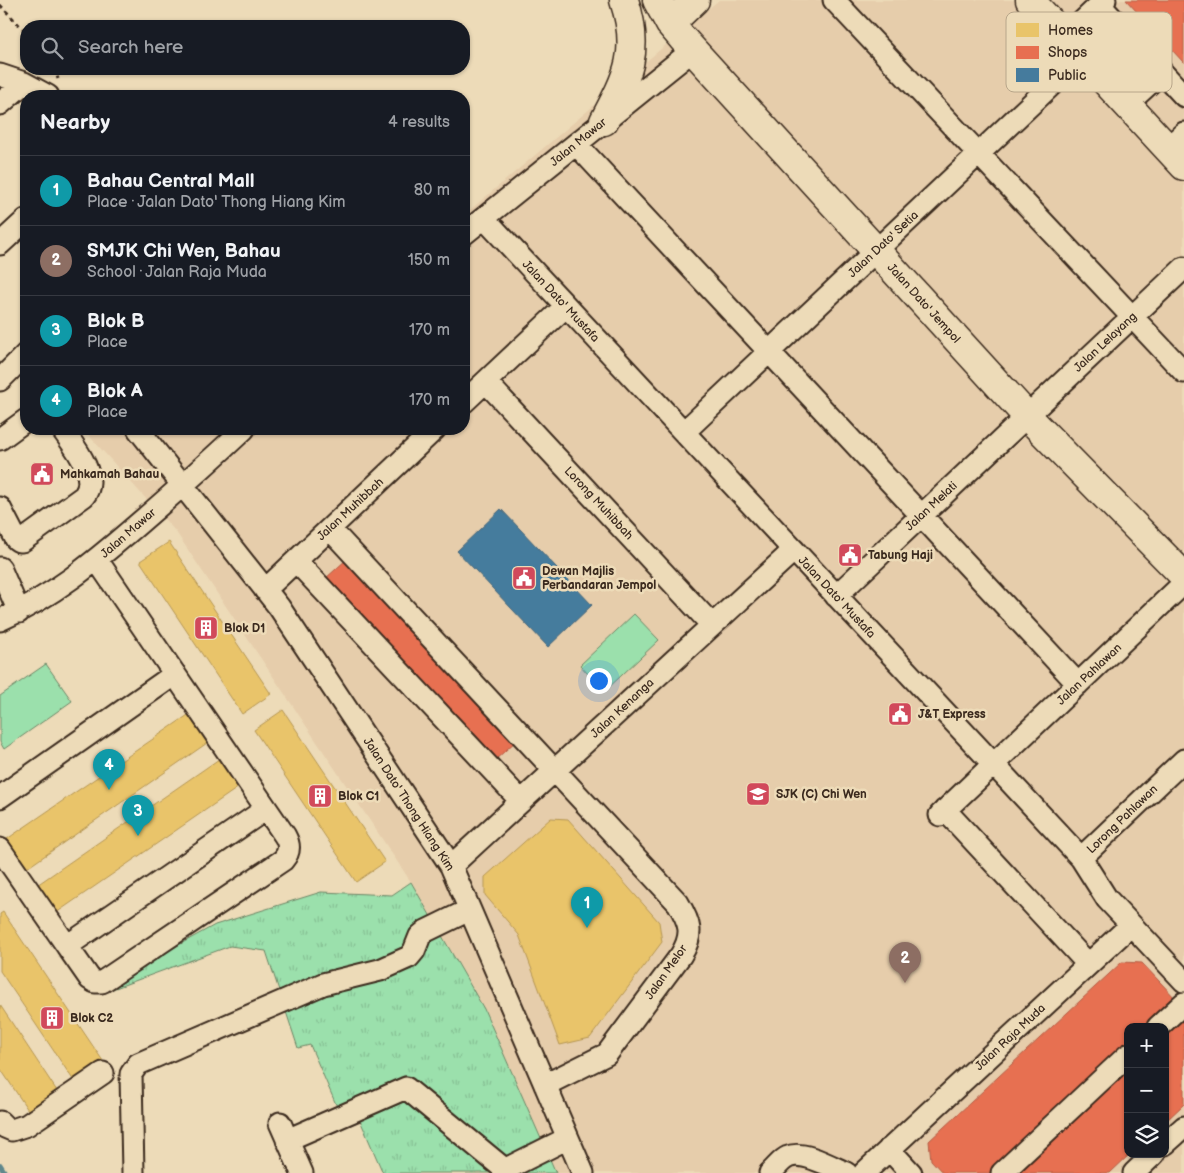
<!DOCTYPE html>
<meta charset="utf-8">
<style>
:root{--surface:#171b24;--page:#20242c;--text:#f1f3f6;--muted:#9ea1a6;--line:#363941;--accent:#2563eb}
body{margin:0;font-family:"Balsamiq Sans",sans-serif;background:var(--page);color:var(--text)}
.controls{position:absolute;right:15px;bottom:15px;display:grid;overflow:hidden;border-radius:10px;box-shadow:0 1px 4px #0004}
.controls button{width:45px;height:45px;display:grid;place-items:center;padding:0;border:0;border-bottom:1px solid var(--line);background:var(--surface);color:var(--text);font:25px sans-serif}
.you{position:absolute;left:598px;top:680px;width:18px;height:18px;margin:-12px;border:4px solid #fff;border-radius:50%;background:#1a73e8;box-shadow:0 0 0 8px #1a73e833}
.badge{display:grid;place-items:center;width:32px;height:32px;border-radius:50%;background:var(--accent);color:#fff;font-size:16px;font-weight:700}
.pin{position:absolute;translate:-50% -41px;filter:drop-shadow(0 1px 2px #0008)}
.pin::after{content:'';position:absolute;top:26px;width:18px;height:15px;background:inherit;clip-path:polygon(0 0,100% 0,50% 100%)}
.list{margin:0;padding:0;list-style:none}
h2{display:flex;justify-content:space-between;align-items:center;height:65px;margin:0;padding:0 20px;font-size:21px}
h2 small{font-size:16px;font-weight:400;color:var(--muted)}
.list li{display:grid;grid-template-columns:32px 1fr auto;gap:15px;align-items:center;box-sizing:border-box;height:70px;padding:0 20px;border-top:1px solid var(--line)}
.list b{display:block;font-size:19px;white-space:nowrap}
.list p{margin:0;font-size:16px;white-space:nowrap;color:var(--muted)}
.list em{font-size:16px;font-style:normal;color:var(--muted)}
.icon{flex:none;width:28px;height:28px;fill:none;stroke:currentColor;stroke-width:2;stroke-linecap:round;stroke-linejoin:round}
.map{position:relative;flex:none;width:1184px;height:1173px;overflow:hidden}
.search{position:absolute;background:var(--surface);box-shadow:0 1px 4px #0004;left:20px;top:20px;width:450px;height:55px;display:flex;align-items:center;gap:12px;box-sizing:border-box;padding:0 18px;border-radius:20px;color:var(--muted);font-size:19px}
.panel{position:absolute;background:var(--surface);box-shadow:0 1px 4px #0004;left:20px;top:90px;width:450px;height:345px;border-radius:20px}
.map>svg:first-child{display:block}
</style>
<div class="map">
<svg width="1184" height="1173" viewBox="0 0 1184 1173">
<defs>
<pattern id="grass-tufts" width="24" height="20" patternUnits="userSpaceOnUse" patternTransform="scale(1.25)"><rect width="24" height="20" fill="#9be0ac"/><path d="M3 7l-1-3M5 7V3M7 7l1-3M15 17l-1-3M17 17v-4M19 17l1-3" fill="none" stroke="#86c094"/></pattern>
</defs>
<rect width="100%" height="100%" fill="#eddbb8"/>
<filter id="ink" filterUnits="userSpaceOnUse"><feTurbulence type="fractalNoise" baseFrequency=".02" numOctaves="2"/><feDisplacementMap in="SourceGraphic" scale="10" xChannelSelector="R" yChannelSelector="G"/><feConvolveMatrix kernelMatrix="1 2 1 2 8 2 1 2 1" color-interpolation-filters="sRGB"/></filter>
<g filter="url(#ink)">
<path fill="#e6cdab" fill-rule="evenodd" d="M719,0h465v1173h-628l-72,-164 -73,-127 -235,-350 -93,-103h381v-214zM1128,1027h37v127h-37z"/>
<path fill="url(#grass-tufts)" stroke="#6b8565" d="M411,882l73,127 72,164h-173l-23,-53 -15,5 -35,-80 -12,3 -32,-97 -36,-5 -120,44 54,-37 51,-28 106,-33 71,3z"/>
<path fill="#9be0ac" stroke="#6b8565" d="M634,614l25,26 -55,52 -24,-27z
M46,664l26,37 -68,48 -4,-7v-46z"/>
<path fill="#e9c46a" stroke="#b59653" d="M169,542l102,152 -29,20 -102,-153z
M283,710l102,152 -29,20 -102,-152z
M191,713l19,28 -183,127 -20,-29z
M219,759l20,28 -183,126 -19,-28z
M551,818l17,1 91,103 3,20 -72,96 -30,7 -41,-110 -34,-40v-18z
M3,912l102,152 -29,20 -76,-113v-57z
M0,1005l61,92 -29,19 -32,-48z"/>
<path fill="#e76f51" stroke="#b35a42" d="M1126,0h58v63z
M347,559l170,181 -23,21 -169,-182z
M1122,962l20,1 35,37 -29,27h-20v19l-137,127h-48l-12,-13 -2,-19z
M1184,1013v91l-19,18v-91z
M1128,1066v88h2l-20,19h-96z"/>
<path fill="#457b9d" stroke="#426377" d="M501,509l91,96 -44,42 -91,-96z"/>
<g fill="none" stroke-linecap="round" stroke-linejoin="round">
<path stroke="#60888c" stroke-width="5.5" d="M0,1165l5,8"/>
<defs>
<path id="minor" d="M834,0l350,372
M1100,5l84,91
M1065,38l40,-38
M0,75l24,8 24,13
M0,104l24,-21
M1127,104l35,-32
M576,144l502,540
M1168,148l16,-15
M484,218l597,640 26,41 77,82
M464,234l229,-184
M0,244l26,-24
M0,380l26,-26
M486,382l226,243
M464,402l102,-96
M138,429l141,178 172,259 132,307
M684,432l398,-376
M0,439l26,-19
M0,508l16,31 3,2h3l62,-45c16,-20 -11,-51 -22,-67
M330,529l348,374c12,20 16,31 3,52l-74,99 -62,31
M296,561l225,240
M0,568l19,44
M265,590l170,-161
M836,596l348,-328
M0,620c54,-24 93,-57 137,-95 36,-31 72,-63 107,-96
M0,797l175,-123
M945,810l143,154
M940,815l244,-232
M0,849l67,97 199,-137
M1081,858l103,-98
M451,866l343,-316
M67,946l23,33 5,3h7l181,-122c7,-8 7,-15 2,-24l-188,-276
M1158,1027l26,-24
M0,1122l5,5 7,3 15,-5 76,-52
M280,1123l22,50
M287,1140l119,-52 97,80h5l60,-30
M1165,1144l19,-17
M889,1149l22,24
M133,1173l-2,-99 7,-10 185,-80 57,-14 29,-13 5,-6 6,-15 6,-5 43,-21
M770,1173c6,-5 11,-13 18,-16 15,-7 44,10 58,16
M864,1173l267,-248
M1002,1173l126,-118
M1134,1173l20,-19"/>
<path id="major" d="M657,0l13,24 12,14 345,378 157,160
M1030,0l154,166
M670,24l25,-24
M604,121c24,-45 37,-70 20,-121"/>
</defs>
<use href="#minor" stroke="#3b2a1e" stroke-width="25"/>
<use href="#major" stroke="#3b2a1e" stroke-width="31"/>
<path stroke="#3b2a1e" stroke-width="3" stroke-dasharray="4 4" stroke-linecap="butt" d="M0,5l26,27
M55,69l3,10"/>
<use href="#minor" stroke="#eddbb8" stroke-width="21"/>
<use href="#major" stroke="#eddbb8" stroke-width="28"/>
</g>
</g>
<defs>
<symbol id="civic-square" viewBox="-11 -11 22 22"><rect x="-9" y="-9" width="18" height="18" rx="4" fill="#d1495b" stroke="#eddbb8"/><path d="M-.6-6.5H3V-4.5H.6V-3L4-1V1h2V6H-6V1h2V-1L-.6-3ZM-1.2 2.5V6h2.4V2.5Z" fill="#fff"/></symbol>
<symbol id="building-square" viewBox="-11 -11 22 22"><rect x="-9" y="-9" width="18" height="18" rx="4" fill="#d1495b" stroke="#eddbb8"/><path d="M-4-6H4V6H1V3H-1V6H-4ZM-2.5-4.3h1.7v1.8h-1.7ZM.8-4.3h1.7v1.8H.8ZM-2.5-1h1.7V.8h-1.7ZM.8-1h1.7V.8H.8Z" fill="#fff"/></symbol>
<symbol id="school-square" viewBox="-11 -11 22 22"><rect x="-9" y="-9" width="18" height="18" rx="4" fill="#d1495b" stroke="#eddbb8"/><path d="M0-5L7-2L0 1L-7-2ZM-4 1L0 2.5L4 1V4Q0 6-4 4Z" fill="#fff"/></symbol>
</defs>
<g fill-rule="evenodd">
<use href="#civic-square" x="28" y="460" width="28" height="28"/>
<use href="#civic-square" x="836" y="541" width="28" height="28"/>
<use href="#civic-square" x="510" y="564" width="28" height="28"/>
<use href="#building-square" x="192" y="614" width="28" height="28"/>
<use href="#civic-square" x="886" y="700" width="28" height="28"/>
<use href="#school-square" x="744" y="780" width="28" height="28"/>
<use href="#building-square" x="306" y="782" width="28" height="28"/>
<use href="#building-square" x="38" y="1004" width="28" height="28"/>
</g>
<g text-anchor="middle" stroke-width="5" stroke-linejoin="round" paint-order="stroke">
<g font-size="12" fill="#3b2a1e" stroke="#eddbb8">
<text transform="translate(578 142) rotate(-39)" y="4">Jalan Mawar</text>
<text transform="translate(883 244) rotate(-43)" y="4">Jalan Dato' Setia</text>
<text transform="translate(561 301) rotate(47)" y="4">Jalan Dato' Mustafa</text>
<text transform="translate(924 303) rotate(48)" y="4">Jalan Dato' Jempol</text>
<text transform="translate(1105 342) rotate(-43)" y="4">Jalan Lelayang</text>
<text transform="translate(599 503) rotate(47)" y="4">Lorong Muhibbah</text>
<text transform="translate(931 506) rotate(-43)" y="4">Jalan Melati</text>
<text transform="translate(350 509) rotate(-43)" y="4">Jalan Muhibbah</text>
<text transform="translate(128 533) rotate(-41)" y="4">Jalan Mawar</text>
<text transform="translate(837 597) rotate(47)" y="4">Jalan Dato' Mustafa</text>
<text transform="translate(1089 674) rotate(-43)" y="4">Jalan Pahlawan</text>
<text transform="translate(622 708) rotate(-43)" y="4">Jalan Kenanga</text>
<text transform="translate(409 804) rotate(57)" y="4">Jalan Dato' Thong Hiang Kim</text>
<text transform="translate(1122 819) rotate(-44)" y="4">Lorong Pahlawan</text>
<text transform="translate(666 972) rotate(-55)" y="4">Jalan Melor</text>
<text transform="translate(1010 1037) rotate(-43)" y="4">Jalan Raja Muda</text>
</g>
<g font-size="12" font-weight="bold" fill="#3b2a1e" stroke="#eddbb8" text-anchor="start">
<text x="60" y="478">Mahkamah Bahau</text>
<text x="868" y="559">Tabung Haji</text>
<text x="542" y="575">Dewan Majlis<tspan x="542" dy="14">Perbandaran Jempol</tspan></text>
<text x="224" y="632">Blok D1</text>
<text x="918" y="718">J&amp;T Express</text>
<text x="776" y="798">SJK (C) Chi Wen</text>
<text x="338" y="800">Blok C1</text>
<text x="70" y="1022">Blok C2</text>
</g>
</g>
<rect x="1006" y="12" width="166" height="80" rx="8" fill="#eddbb8" stroke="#b8a68a" stroke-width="1"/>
<rect x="1016" y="23" width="23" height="14" fill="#e9c46a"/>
<rect x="1016" y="46" width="23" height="13" fill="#e76f51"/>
<rect x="1016" y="68" width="23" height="14" fill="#457b9d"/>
<g font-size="14" fill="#3b2a1e">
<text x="1048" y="35">Homes</text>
<text x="1048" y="57">Shops</text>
<text x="1048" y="80">Public</text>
</g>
</svg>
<div class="controls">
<button>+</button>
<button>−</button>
<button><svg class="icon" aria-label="layers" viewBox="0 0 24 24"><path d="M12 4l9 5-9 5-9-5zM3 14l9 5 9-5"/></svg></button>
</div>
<div class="you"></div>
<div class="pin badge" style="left:587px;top:928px;background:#0f9aa8">1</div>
<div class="pin badge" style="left:905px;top:983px;background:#8d6e63">2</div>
<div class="pin badge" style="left:138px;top:836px;background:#0f9aa8">3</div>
<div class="pin badge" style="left:109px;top:790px;background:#0f9aa8">4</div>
<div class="search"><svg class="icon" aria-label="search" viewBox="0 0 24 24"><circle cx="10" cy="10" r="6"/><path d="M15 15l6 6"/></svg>Search here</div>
<section class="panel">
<h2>Nearby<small>4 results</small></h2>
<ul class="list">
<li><span class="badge" style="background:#0f9aa8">1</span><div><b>Bahau Central Mall</b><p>Place · Jalan Dato' Thong Hiang Kim</p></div><em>80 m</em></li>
<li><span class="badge" style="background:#8d6e63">2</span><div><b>SMJK Chi Wen, Bahau</b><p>School · Jalan Raja Muda</p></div><em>150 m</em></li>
<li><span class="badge" style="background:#0f9aa8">3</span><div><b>Blok B</b><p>Place</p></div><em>170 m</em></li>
<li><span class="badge" style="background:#0f9aa8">4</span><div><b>Blok A</b><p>Place</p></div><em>170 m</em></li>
</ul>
</section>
</div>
